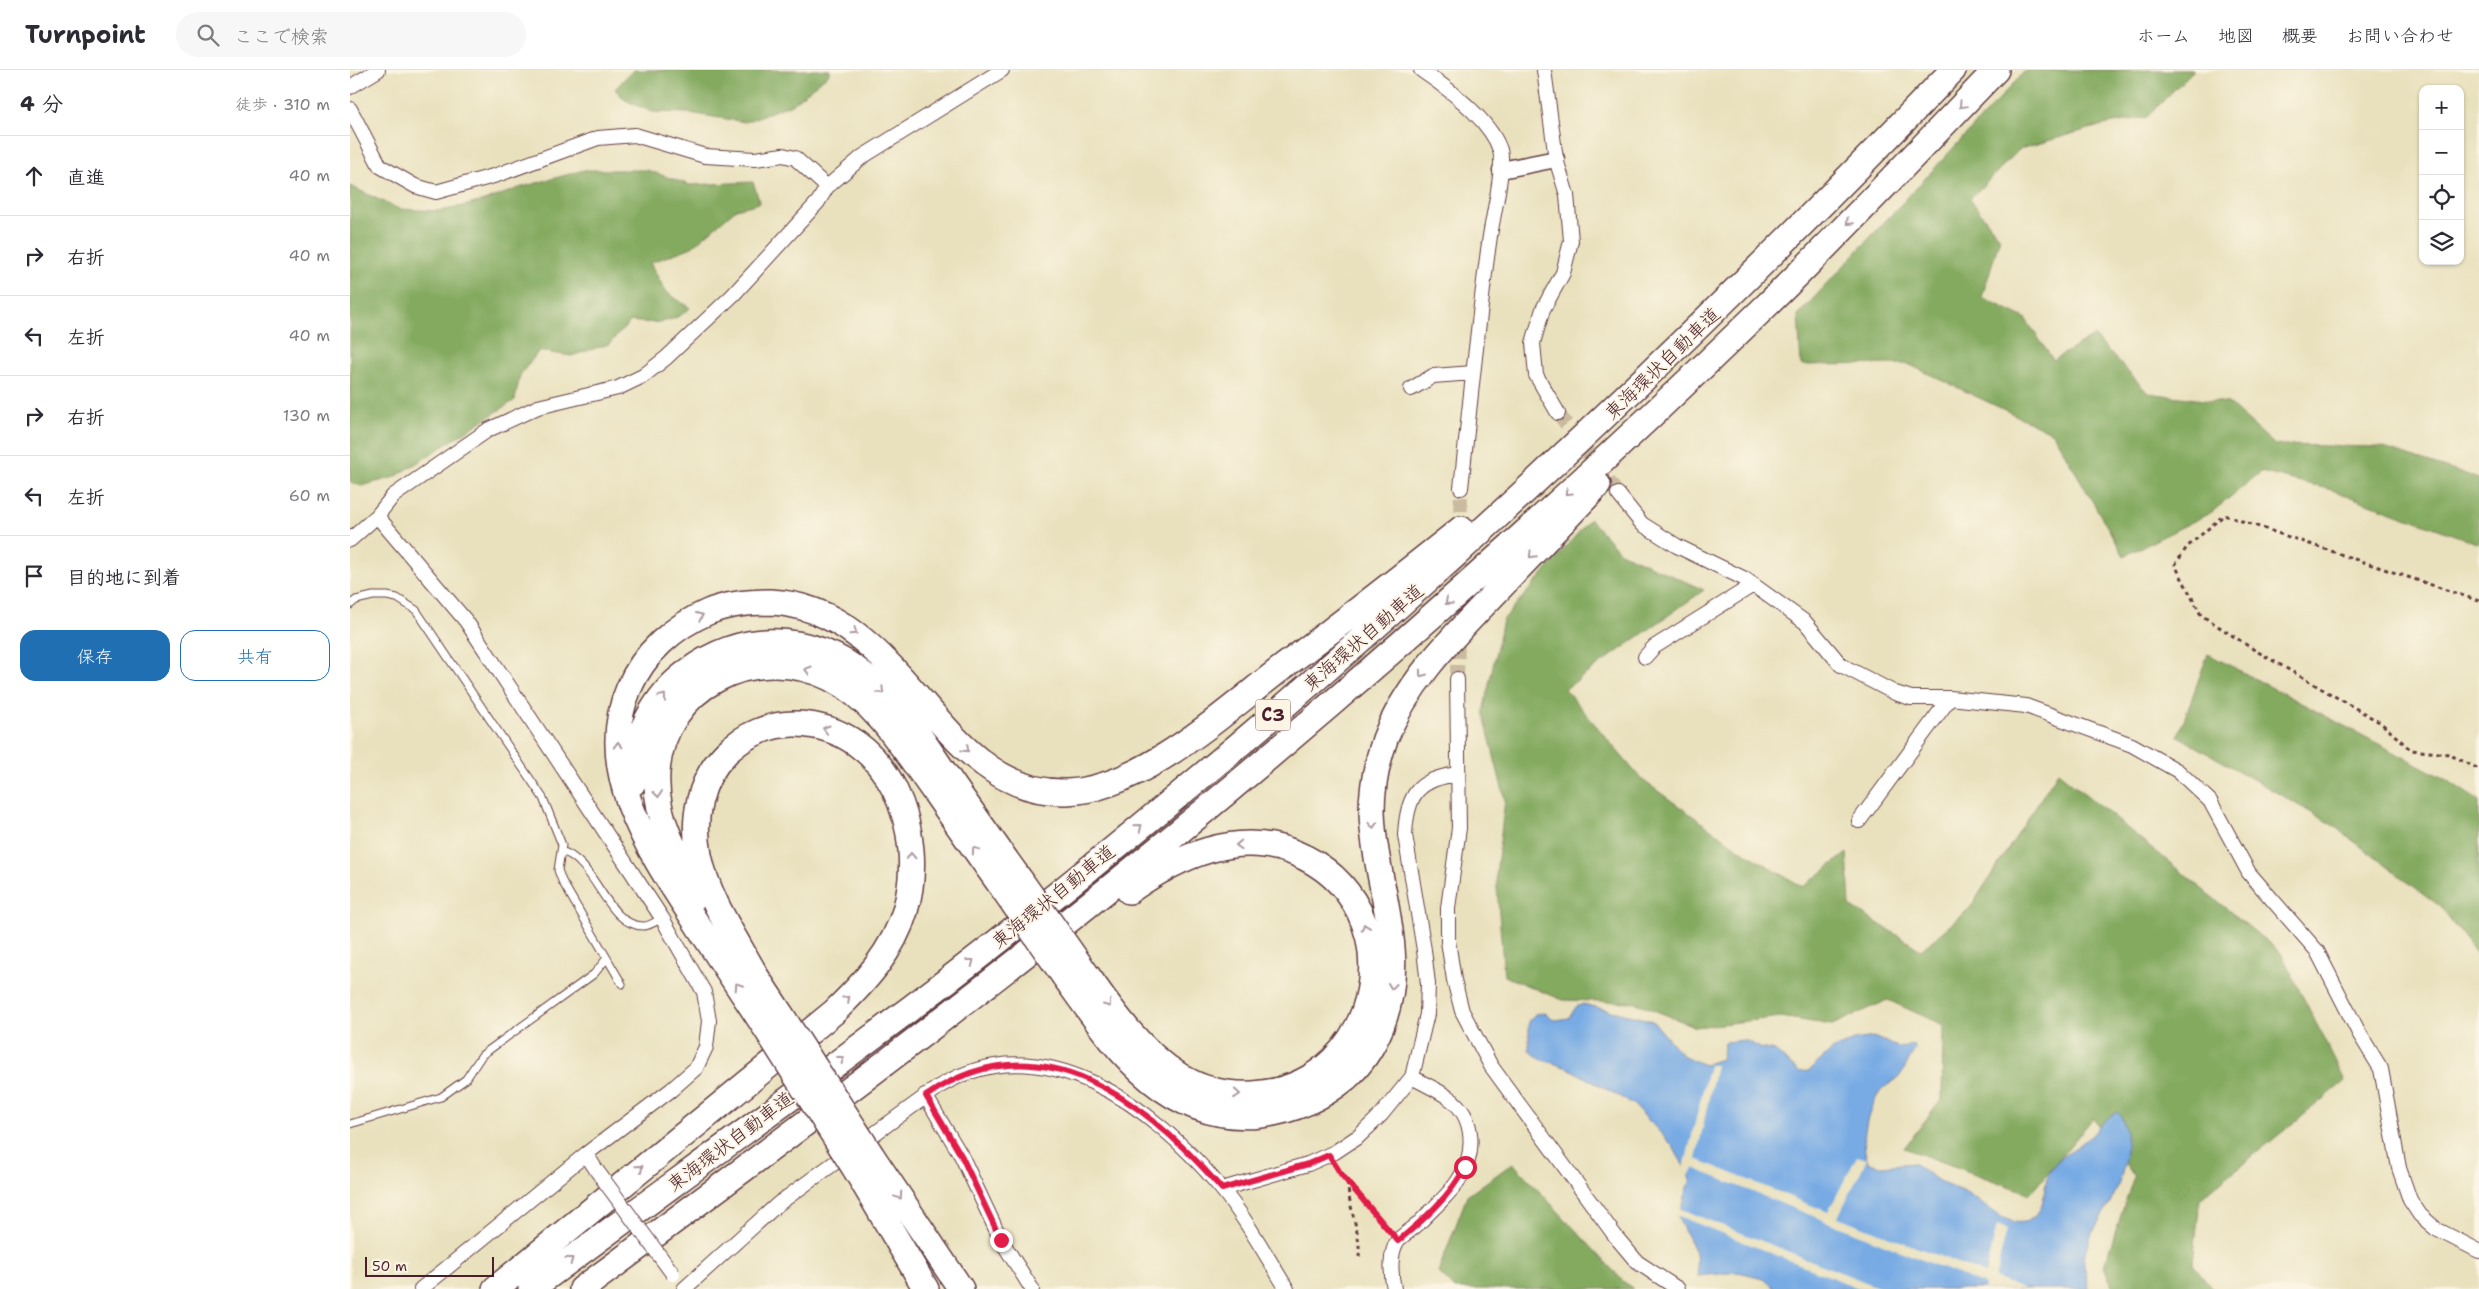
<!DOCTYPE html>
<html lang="ja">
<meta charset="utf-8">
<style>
:root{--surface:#fff;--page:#f7f7f7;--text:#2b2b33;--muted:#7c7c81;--line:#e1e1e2;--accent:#1f6fb2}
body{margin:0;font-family:"Shantell Sans","Klee One",sans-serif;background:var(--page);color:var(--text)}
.controls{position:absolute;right:15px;top:15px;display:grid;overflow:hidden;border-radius:10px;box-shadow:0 1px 4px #0004}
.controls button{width:45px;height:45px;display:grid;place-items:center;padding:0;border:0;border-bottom:1px solid var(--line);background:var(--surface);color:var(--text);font:25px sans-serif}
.scale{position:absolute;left:15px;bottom:12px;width:129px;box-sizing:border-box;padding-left:5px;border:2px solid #4a1f2b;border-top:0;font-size:14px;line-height:18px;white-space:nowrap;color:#4a1f2b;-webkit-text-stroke:4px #fcf5e5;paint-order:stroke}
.stop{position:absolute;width:15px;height:15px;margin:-11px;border:4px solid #e11d48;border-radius:50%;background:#fff}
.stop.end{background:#e11d48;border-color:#fff;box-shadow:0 1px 5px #0008}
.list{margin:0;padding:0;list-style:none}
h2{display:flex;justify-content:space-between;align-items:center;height:65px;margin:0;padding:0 20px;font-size:21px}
h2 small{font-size:16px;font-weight:400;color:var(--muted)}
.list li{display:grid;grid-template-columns:32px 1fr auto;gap:15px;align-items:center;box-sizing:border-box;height:80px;padding:0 20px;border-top:1px solid var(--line)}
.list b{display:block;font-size:19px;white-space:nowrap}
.list em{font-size:16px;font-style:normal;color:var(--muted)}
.actions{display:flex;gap:10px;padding:15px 20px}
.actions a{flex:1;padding:11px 0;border:1px solid var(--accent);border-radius:15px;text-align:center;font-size:18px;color:var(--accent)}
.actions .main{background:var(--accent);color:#fff}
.icon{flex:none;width:28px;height:28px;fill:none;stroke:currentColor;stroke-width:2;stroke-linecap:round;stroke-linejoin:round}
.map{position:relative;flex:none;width:2129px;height:1219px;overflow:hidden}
header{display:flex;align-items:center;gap:30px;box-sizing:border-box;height:70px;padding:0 25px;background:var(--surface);border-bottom:1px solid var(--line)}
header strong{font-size:24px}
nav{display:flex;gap:28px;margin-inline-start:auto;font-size:18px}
.search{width:350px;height:45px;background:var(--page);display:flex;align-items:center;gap:12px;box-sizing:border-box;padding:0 18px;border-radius:28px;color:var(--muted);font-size:19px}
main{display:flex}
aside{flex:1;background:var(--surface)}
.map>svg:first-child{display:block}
</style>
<header>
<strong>Turnpoint</strong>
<div class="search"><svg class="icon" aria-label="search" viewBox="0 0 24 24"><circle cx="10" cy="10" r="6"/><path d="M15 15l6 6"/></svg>ここで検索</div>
<nav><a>ホーム</a><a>地図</a><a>概要</a><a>お問い合わせ</a></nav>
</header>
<main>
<aside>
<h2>4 分<small>徒歩 · 310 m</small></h2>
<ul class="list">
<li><svg class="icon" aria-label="ahead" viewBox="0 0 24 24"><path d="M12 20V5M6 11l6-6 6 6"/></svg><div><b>直進</b></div><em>40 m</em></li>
<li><svg class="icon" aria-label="right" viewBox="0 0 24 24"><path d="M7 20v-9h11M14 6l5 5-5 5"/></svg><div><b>右折</b></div><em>40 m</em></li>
<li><svg class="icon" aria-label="left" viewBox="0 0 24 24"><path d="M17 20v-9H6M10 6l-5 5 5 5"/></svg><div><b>左折</b></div><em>40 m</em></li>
<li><svg class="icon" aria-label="right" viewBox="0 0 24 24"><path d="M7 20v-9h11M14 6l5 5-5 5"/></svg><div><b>右折</b></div><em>130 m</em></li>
<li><svg class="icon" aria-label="left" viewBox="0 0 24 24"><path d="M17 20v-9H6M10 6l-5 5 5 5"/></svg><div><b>左折</b></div><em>60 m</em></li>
<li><svg class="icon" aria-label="arrive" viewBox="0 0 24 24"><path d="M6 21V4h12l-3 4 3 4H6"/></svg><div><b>目的地に到着</b></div></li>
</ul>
<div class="actions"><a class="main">保存</a><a>共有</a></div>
</aside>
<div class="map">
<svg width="2129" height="1219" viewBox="0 0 2129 1219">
<rect width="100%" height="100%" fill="#fcf5e5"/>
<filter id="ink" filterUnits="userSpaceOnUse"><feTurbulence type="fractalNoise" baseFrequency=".02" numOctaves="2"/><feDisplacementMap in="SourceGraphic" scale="10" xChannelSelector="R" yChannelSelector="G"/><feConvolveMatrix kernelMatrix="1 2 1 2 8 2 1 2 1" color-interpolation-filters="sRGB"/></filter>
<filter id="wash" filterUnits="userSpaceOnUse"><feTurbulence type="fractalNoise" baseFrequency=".0096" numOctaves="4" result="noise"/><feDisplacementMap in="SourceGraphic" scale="20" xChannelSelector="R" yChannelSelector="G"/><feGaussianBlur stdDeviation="1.12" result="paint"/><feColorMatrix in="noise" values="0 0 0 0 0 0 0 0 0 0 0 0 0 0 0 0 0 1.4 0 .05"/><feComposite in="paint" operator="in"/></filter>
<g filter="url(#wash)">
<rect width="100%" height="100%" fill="#e9e1bd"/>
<path fill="#84aa60" stroke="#676446" d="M283,0h197l-2,5 -36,29 -47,18 -56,-9 -37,-1 -27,-12 -10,-11z
M1676,0h168l-47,47 -44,8 -83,24 -50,50 30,39 -18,59 43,21 28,42 41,-24 54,57 80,10 47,42 106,2 98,32v65l-147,-54 -71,-18 -49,40 -88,44 -71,-123 -145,-69 -107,1 -3,-50z
M234,100h63l43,15 63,-3 7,21 -24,6 -44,38 -42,16 16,29 24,16c-17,16 -37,16 -59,13l-22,23 -38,12 -32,-5 -19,24 -5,25 -120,77 -34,9 -11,-4v-296l49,23 42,2 43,-10 38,-14z
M1240,449l30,33 84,38 -139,99 76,90 98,70 64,38 44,-34 3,53 71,44 49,-42 88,-136 223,181 64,128 -145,118 -7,65 20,25h-100l-9,-23 30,-90 -41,-58 -63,76 -126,-46 38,-49 1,-74 -55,-25 -56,25 -51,-8 -85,10 -62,-25 -71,-2 -59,-24 -8,-101 9,-75 -22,-88 20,-92z
M1858,584l239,126 32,21v156l-38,-50 -110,-83 -153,-88z
M1163,1093l109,117 11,9h-178l-17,-17 29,-76z"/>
<path fill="#78abe4" stroke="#616588" d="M1233,934l70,17 29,34 22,10 17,-6 4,-17 20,-2 15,8 15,3 24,21 10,-1 23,-21 22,-10 20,-3 24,10 16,-2 1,4c-5,9 -10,20 -16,28 -5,5 -14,8 -19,15 -12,17 -22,51 -11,71l12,3 33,-3c10,7 20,16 32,22 5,2 12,4 17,6 19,10 52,47 73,24 10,-11 7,-27 12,-40 7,-18 28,-26 42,-38 9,-9 16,-20 28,-25 16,20 6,64 -5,85 -11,21 -25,37 -29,62 -1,9 3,21 4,30h-313l-12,-11 -24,-6 -41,4 -2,-22 -18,-36 13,-39 -19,-34 -39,-41 -65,-36 -28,-9 -11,-9v-28l6,-8 10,-1 10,7 14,-2 7,-11z"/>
<path fill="#e9e1bd" d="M1359,995h7l-20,94 132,53 29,-56 10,3 -29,58 148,57 11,-49 10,4 -12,49 28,11h-39l1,-4 -292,-117 -5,10 -4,-10z
M1328,1138l205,81h-22l-185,-74z"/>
</g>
<g filter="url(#ink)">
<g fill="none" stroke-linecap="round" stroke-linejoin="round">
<path stroke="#c9baa0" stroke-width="14" stroke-dasharray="14 7" stroke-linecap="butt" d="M1208,343l60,81
M1107,609l4,-191"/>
<defs>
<path id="service" d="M0,535l6,-5 17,-4h14l10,2 19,12 127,188 19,47 -4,25 4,11 60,103
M211,781c36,10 45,76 83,75 5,0 13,-5 18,-8
M0,1054l91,-27 25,-18 16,-24 112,-81 13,-16"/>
<path id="minor" d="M1071,0c25,17 69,49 79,80 5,17 -7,66 -10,86 -12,84 -20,168 -29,252
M1194,0l12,89 11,36 4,46 -8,32 -20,36 -10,34 3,32 22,38
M0,17l28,-17
M0,39l30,57 35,20 21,6 61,-17 101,-37 37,-3 70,21 50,3 28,-4 12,3 32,29
M1061,319l22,-13 40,-3
M1268,424l24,30 35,22 68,33 60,43 36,43 54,28 16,5h39l76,8 106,39 46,26 32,30 39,72 68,78 42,82 22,36 18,99 11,32 10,15 16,14 43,22
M27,446l89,105 196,297 42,74 5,29 -3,26 -10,21 -25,22 -85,64 11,17
M0,470l27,-24 16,-20 95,-66 50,-23 80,-19 25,-12 23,-18 67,-63 85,-93 9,-15 35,-30 140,-87
M1295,587l9,-10 99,-62
M1107,609l2,149 -11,80v33l6,39 8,31 29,55 125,171 21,25 41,27
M1509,751l91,-123
M575,1025l37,62 39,83 31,49
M872,1119l86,-25 27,-12 24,-16 22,-21 31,-38 15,-63 1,-30 -4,-34 -19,-115c2,-40 12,-56 53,-61
M71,1219l165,-135
M334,1219l94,-85 162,-118c104,-62 214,21 280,101 26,31 46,69 67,102
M1044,1219c-3,-14 -5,-36 4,-49 6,-6 15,-11 21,-17 13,-14 29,-27 39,-42 18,-26 18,-64 -9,-83 -11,-8 -25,-14 -37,-21"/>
<path id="tertiary" d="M1151,100l55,-11"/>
<path id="motorway" d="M283,713c-3,-41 21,-87 54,-111 64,-47 136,-37 192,16 27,25 47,58 67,87 25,36 50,71 75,106
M352,825c-24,-37 -48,-76 -45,-122 5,-87 98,-132 173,-95 46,23 75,73 104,113 23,33 46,66 70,99
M396,891l36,55
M730,895c29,41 57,84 100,111 22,14 48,19 73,18 132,-8 165,-190 42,-241 -59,-24 -118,4 -166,38
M714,906c49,68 100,149 197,139 32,-4 61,-17 85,-37 16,-14 27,-32 35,-51 30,-75 -7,-141 -9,-216 0,-24 5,-49 13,-72 23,-59 69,-103 112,-148 34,-36 68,-71 101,-106
M415,957c-22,-33 -44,-67 -66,-100 -44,-68 -107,-154 -70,-239 15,-35 44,-61 79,-76 19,-8 41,-10 62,-10 137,5 167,194 297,190 76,-3 158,-81 216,-125 60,-45 119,-91 178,-138
M522,1086l89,133
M504,1097l72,122
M145,1219l339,-277c30,-29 59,-60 71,-101 23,-78 -15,-184 -108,-187 -26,-1 -53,11 -71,29 -27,27 -34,65 -27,102 8,42 35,81 56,119
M181,1219c139,-103 279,-204 417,-309 99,-76 197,-156 293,-237 249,-211 485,-437 712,-673
M232,1219c229,-169 458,-339 676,-523 175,-147 344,-301 508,-460 79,-77 154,-157 230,-236"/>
</defs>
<use href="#service" stroke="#623c41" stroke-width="9"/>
<use href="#minor" stroke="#623c41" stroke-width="16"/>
<use href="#tertiary" stroke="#623c41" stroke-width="19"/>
<use href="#motorway" stroke="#623c41" stroke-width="28"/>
<path stroke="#623c41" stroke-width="3" stroke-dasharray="4 4" stroke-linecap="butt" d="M2129,531l-255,-86 -37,32 -12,18 26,50 52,34 128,74 30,27 37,4 31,15
M986,1096l53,65
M998,1112c0,27 13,49 11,75"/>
<use href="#service" stroke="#fff" stroke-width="7"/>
<use href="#minor" stroke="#fff" stroke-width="14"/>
<use href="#tertiary" stroke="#fff" stroke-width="16"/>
<use href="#motorway" stroke="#fff" stroke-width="25"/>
<defs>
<path id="minor-bridge" d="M247,1101l76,103"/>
<path id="motorway-bridge" d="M671,811l59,84
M654,820l60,86
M432,946l90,140
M415,957l89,140"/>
</defs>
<use href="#minor-bridge" stroke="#623c41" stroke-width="16" stroke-linecap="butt"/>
<use href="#motorway-bridge" stroke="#623c41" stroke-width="28" stroke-linecap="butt"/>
<use href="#minor-bridge" stroke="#fff" stroke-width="14"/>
<use href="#motorway-bridge" stroke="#fff" stroke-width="25"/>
</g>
<defs><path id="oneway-chevron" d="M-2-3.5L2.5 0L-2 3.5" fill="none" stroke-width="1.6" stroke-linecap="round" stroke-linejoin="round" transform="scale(1.25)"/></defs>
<g stroke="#ae9aa0">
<use href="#oneway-chevron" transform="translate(1612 35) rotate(134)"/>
<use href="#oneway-chevron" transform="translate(1499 152) rotate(135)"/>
<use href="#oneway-chevron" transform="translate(1218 422) rotate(137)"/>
<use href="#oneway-chevron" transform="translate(1182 485) rotate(134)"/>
<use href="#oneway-chevron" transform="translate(1098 532) rotate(138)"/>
<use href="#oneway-chevron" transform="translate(350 546) rotate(-24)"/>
<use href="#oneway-chevron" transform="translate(504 562) rotate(35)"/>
<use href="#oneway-chevron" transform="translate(458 600) rotate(-163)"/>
<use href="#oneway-chevron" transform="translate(1072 604) rotate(126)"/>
<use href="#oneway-chevron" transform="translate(531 621) rotate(45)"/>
<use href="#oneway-chevron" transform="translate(313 627) rotate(-53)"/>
<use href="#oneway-chevron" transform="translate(476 659) rotate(-163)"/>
<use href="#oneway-chevron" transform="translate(268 675) rotate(-91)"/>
<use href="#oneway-chevron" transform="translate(616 679) rotate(44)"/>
<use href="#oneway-chevron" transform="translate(308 724) rotate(84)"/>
<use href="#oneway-chevron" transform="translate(1023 755) rotate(86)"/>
<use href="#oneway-chevron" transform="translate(789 757) rotate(-39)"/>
<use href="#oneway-chevron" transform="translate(889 775) rotate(178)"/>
<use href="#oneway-chevron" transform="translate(625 780) rotate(-125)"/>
<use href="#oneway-chevron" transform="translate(561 786) rotate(-93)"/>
<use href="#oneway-chevron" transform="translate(1015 857) rotate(-110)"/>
<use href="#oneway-chevron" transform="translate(621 892) rotate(-38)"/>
<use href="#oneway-chevron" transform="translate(388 916) rotate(-123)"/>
<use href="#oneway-chevron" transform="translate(1042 916) rotate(96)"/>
<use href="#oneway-chevron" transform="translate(497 929) rotate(-43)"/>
<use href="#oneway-chevron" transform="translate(758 934) rotate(54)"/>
<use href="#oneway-chevron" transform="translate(491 989) rotate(-37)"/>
<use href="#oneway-chevron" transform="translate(887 1024) rotate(5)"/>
<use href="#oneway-chevron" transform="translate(290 1098) rotate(-40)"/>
<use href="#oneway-chevron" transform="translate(549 1126) rotate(56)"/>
<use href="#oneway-chevron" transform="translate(220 1190) rotate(-37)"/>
</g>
</g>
<g fill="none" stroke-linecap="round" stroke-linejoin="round" filter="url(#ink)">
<path stroke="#e11d48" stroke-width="6" d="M651,1170l-39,-83 -36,-61c114,-79 220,5 296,93l86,-25 21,-9 12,19 57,67c24,-20 53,-45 67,-74"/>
</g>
<g text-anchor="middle" stroke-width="4" stroke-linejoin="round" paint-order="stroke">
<rect fill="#fcf5e5" stroke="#7f5f63" stroke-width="1" x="905.5" y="629.5" width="35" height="31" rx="4"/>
<g font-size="18" font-weight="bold" fill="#4a1f2b">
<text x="923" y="651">C3</text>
</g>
<g font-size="19" fill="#4a1f2b" stroke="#fcf5e5">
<text transform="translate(1312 293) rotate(-44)" y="7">東海環状自動車道</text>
<text transform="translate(1013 567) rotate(-41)" y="7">東海環状自動車道</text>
<text transform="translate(703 826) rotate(-39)" y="7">東海環状自動車道</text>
<text transform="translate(380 1071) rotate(-37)" y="7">東海環状自動車道</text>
</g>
</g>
</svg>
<div class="controls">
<button>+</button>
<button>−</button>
<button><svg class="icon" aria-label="locate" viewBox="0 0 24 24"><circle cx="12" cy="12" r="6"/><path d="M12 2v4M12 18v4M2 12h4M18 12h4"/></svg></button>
<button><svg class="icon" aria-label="layers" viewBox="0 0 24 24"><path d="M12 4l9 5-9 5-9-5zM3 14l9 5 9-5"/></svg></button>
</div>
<div class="scale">50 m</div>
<div class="stop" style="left:1115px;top:1097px"></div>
<div class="stop end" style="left:651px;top:1170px"></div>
</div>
</main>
